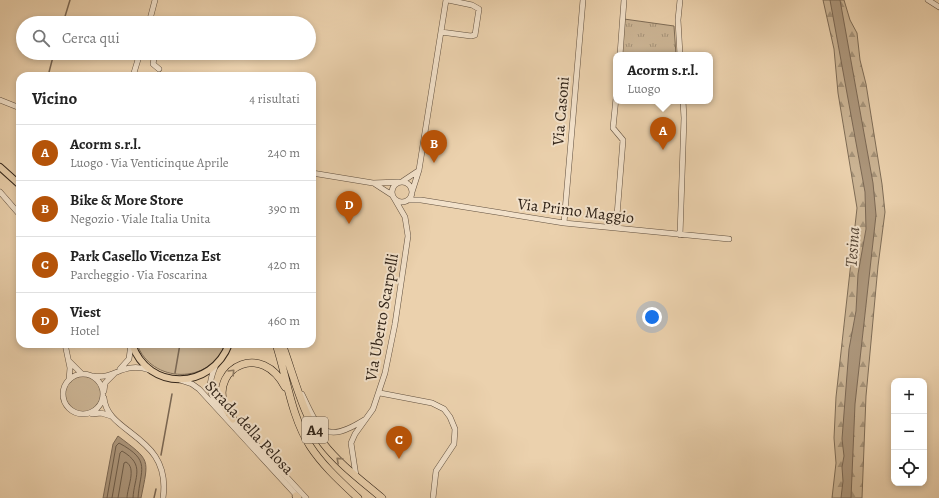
<!DOCTYPE html>
<html lang="it">
<meta charset="utf-8">
<style>
:root{--surface:#fff;--page:#f6f6f6;--text:#222;--muted:#767676;--line:#e0e0e0;--accent:#b45309}
body{margin:0;font-family:Alegreya,serif;background:var(--page);color:var(--text)}
.controls{position:absolute;right:12px;bottom:12px;display:grid;overflow:hidden;border-radius:8px;box-shadow:0 2px 6px #0003}
.controls button{width:36px;height:36px;display:grid;place-items:center;padding:0;border:0;border-bottom:1px solid var(--line);background:var(--surface);color:var(--text);font:20px sans-serif}
.you{position:absolute;left:652px;top:317px;width:14px;height:14px;margin:-10px;border:3px solid #fff;border-radius:50%;background:#1a73e8;box-shadow:0 0 0 6px #1a73e833}
.badge{display:grid;place-items:center;width:26px;height:26px;border-radius:50%;background:var(--accent);color:#fff;font-size:13px;font-weight:700}
.pin{position:absolute;translate:-50% -33px;filter:drop-shadow(0 1px 2px #0008)}
.pin::after{content:'';position:absolute;top:21px;width:14px;height:12px;background:inherit;clip-path:polygon(0 0,100% 0,50% 100%)}
.popup{position:absolute;left:613px;top:52px;width:100px;height:52px;box-sizing:border-box;display:grid;place-content:center;border-radius:8px;background:var(--surface);filter:drop-shadow(0 1px 3px #0005);font-size:13px;white-space:nowrap;color:var(--muted)}
.popup b{font-size:15px;color:var(--text)}
.popup::after{content:'';position:absolute;left:50%;top:100%;margin-left:-8px;border:8px solid transparent;border-top-color:var(--surface)}
.list{margin:0;padding:0;list-style:none}
h2{display:flex;justify-content:space-between;align-items:center;height:52px;margin:0;padding:0 16px;font-size:17px}
h2 small{font-size:13px;font-weight:400;color:var(--muted)}
.list li{display:grid;grid-template-columns:26px 1fr auto;gap:12px;align-items:center;box-sizing:border-box;height:56px;padding:0 16px;border-top:1px solid var(--line)}
.list b{display:block;font-size:15px;white-space:nowrap}
.list p{margin:0;font-size:13px;white-space:nowrap;color:var(--muted)}
.list em{font-size:13px;font-style:normal;color:var(--muted)}
.icon{flex:none;width:22px;height:22px;fill:none;stroke:currentColor;stroke-width:2;stroke-linecap:round;stroke-linejoin:round}
.map{position:relative;flex:none;width:939px;height:498px;overflow:hidden}
.search{position:absolute;background:var(--surface);box-shadow:0 2px 6px #0003;left:16px;top:16px;width:300px;height:44px;display:flex;align-items:center;gap:10px;box-sizing:border-box;padding:0 14px;border-radius:22px;color:var(--muted);font-size:15px}
.panel{position:absolute;background:var(--surface);box-shadow:0 2px 6px #0003;left:16px;top:72px;width:300px;height:276px;border-radius:12px}
.map>svg:first-child{display:block}
</style>
<div class="map">
<svg width="939" height="498" viewBox="0 0 939 498">
<defs>
<pattern id="forest-firs" width="22" height="20" patternUnits="userSpaceOnUse"><rect width="22" height="20" fill="#cbb494"/><path d="M5 1l3.5 6h-7zM16 11l3.5 6h-7z" fill="#a59278"/></pattern>
<pattern id="park-tufts" width="24" height="20" patternUnits="userSpaceOnUse"><rect width="24" height="20" fill="#cbb494"/><path d="M3 7l-1-3M5 7V3M7 7l1-3M15 17l-1-3M17 17v-4M19 17l1-3" fill="none" stroke="#a59278"/></pattern>
</defs>
<rect width="100%" height="100%" fill="#ebd1ad"/>
<filter id="stains"><feTurbulence type="fractalNoise" baseFrequency=".005" numOctaves="4"/><feColorMatrix values="0 0 0 0 .2 0 0 0 0 .09 0 0 0 0 .02 0 0 0 .5 -.17"/></filter>
<radialGradient id="worn" r=".72"><stop offset=".6" stop-color="#630" stop-opacity="0"/><stop offset="1" stop-color="#630" stop-opacity=".3"/></radialGradient>
<path fill="url(#forest-firs)" stroke="#7e6c56" d="M823,0h21l6,20 7,13 3,27 6,24 16,100 3,28 -7,54 -12,130 -4,102h-30l4,-35 -2,-25 2,-41 21,-189 -19,-115 -4,-44z"/>
<path fill="url(#park-tufts)" stroke="#7e6c56" d="M624,19l50,7 2,29h-55z"/>
<path fill="#cbb494" stroke="#7e6c56" d="M137,344h88c-14,41 -74,40 -88,0z
M65 394a18 18 0 1 1 36 0a18 18 0 1 1-36 0Z"/>
<path fill="#ac967b" stroke="#7b6854" d="M830,0h10l33,183 3,32 -21,189 -4,94h-10l2,-17 -1,-14 2,-11 -2,-17 7,-90 7,-38 2,-37 8,-45 -1,-37z
M118,436c33,25 31,22 23,62h-38l10,-54z"/>
<g fill="none" stroke-linecap="round" stroke-linejoin="round">
<path stroke="#6e5d4a" stroke-width="1" d="M107,498l9,-52 3,-3c33,18 21,26 19,55
M112,498l8,-45 2,-2c24,14 12,26 11,47
M118,498l6,-35 2,-1c11,6 1,26 1,36"/>
<path stroke="#7b6854" stroke-width="1.5" d="M63,23l7,-23
M48,76l6,-23
M175,373l5,-29
M161,455l11,-61
M154,498l2,-9"/>
<defs>
<path id="minor" d="M680,0l-2,20 2,35
M928,0l11,7
M149,23l6,-23
M441,32l30,4 4,-1 4,-26 -7,-4 -24,-5
M155,53l-2,11 6,5
M620,55l4,-55
M133,76l7,-23
M616,98l-3,30 10,12 -7,88
M0,100l20,8
M312,173l61,10 26,-1
M403,181l15,-10
M392 192a10 10 0 1 1 20 0a10 10 0 1 1-20 0Z
M375,184l17,11
M0,192l20,23
M412,192l7,-22 27,-170
M408,200h13l143,23 165,16
M564,223l19,-223
M680,235l4,-117 -1,-17
M65,344l5,24 -1,12
M69,361l13,13
M215,367c-9,22 -6,29 11,45
M120,369l9,-10 2,-15
M63 394a20 20 0 1 1 40 0a20 20 0 1 1-40 0Z
M93,376c22,4 29,-15 57,-6
M180,380l12,4 7,5 99,108
M104,391l1,-8 9,-9
M380,393l52,10 12,6 6,8 5,12 -1,15 -18,27 -3,27
M302,394c17,36 22,51 62,26
M104,398c3,37 68,37 59,100
M92,414l9,-1 10,3
M232,418l74,80
M356,476l-5,-33 4,-9 18,-25 12,-36 10,-49 13,-88 -3,-19 -11,-19"/>
<path id="major" d="M0,167l20,18
M132,344c16,48 80,46 97,0"/>
<path id="highway" d="M276,344c11,34 15,72 34,102 13,20 31,36 48,52
M282,344c12,32 21,72 41,99 16,21 39,38 59,55
M233,419c-3,-4 -7,-10 -9,-15 -12,-37 38,-62 61,-17
M296,496l2,2"/>
</defs>
<use href="#minor" stroke="#604f3e" stroke-width="6"/>
<use href="#major" stroke="#312419" stroke-width="8"/>
<use href="#highway" stroke="#312419" stroke-width="8"/>
<use href="#minor" stroke="#f2e1ca" stroke-width="5"/>
<use href="#major" stroke="#ebd1ad" stroke-width="6"/>
<use href="#highway" stroke="#ebd1ad" stroke-width="7"/>
</g>
<defs><path id="oneway-chevron" d="M-2-3.5L2.5 0L-2 3.5" fill="none" stroke-width="1.6" stroke-linecap="round" stroke-linejoin="round"/></defs>
<g stroke="#8e7a63">
<use href="#oneway-chevron" transform="translate(232 372) rotate(-46)"/>
<use href="#oneway-chevron" transform="translate(339 460) rotate(-138)"/>
</g>
<g text-anchor="middle" stroke-width="4" stroke-linejoin="round" paint-order="stroke">
<rect fill="#f2e1ca" stroke="#6b5d4e" stroke-width="1" x="302" y="417" width="26" height="26" rx="3"/>
<g font-size="15" font-weight="bold" fill="#312419">
<text x="315" y="435">A4</text>
</g>
<g font-size="16" fill="#312419" stroke="#f2e1ca">
<text transform="translate(560 111) rotate(-85)" y="6">Via Casoni</text>
<text transform="translate(576 210) rotate(7)" y="6">Via Primo Maggio</text>
<text transform="translate(381 317) rotate(-80)" y="6">Via Uberto Scarpelli</text>
<text transform="translate(250 427) rotate(47)" y="6">Strada della Pelosa</text>
</g>
<g font-size="17" font-style="italic" fill="#564636" stroke="#f2e1ca">
<text transform="translate(852 247) rotate(-86)" y="6">Tesina</text>
</g>
</g>
<rect width="100%" height="100%" filter="url(#stains)"/>
<rect width="100%" height="100%" fill="url(#worn)"/>
</svg>
<div class="controls">
<button>+</button>
<button>−</button>
<button><svg class="icon" aria-label="locate" viewBox="0 0 24 24"><circle cx="12" cy="12" r="6"/><path d="M12 2v4M12 18v4M2 12h4M18 12h4"/></svg></button>
</div>
<div class="you"></div>
<div class="pin badge" style="left:663px;top:150px">A</div>
<div class="popup"><b>Acorm s.r.l.</b>Luogo</div>
<div class="pin badge" style="left:434px;top:163px">B</div>
<div class="pin badge" style="left:399px;top:459px">C</div>
<div class="pin badge" style="left:349px;top:224px">D</div>
<div class="search"><svg class="icon" aria-label="search" viewBox="0 0 24 24"><circle cx="10" cy="10" r="6"/><path d="M15 15l6 6"/></svg>Cerca qui</div>
<section class="panel">
<h2>Vicino<small>4 risultati</small></h2>
<ul class="list">
<li><span class="badge">A</span><div><b>Acorm s.r.l.</b><p>Luogo · Via Venticinque Aprile</p></div><em>240 m</em></li>
<li><span class="badge">B</span><div><b>Bike &amp; More Store</b><p>Negozio · Viale Italia Unita</p></div><em>390 m</em></li>
<li><span class="badge">C</span><div><b>Park Casello Vicenza Est</b><p>Parcheggio · Via Foscarina</p></div><em>420 m</em></li>
<li><span class="badge">D</span><div><b>Viest</b><p>Hotel</p></div><em>460 m</em></li>
</ul>
</section>
</div>
